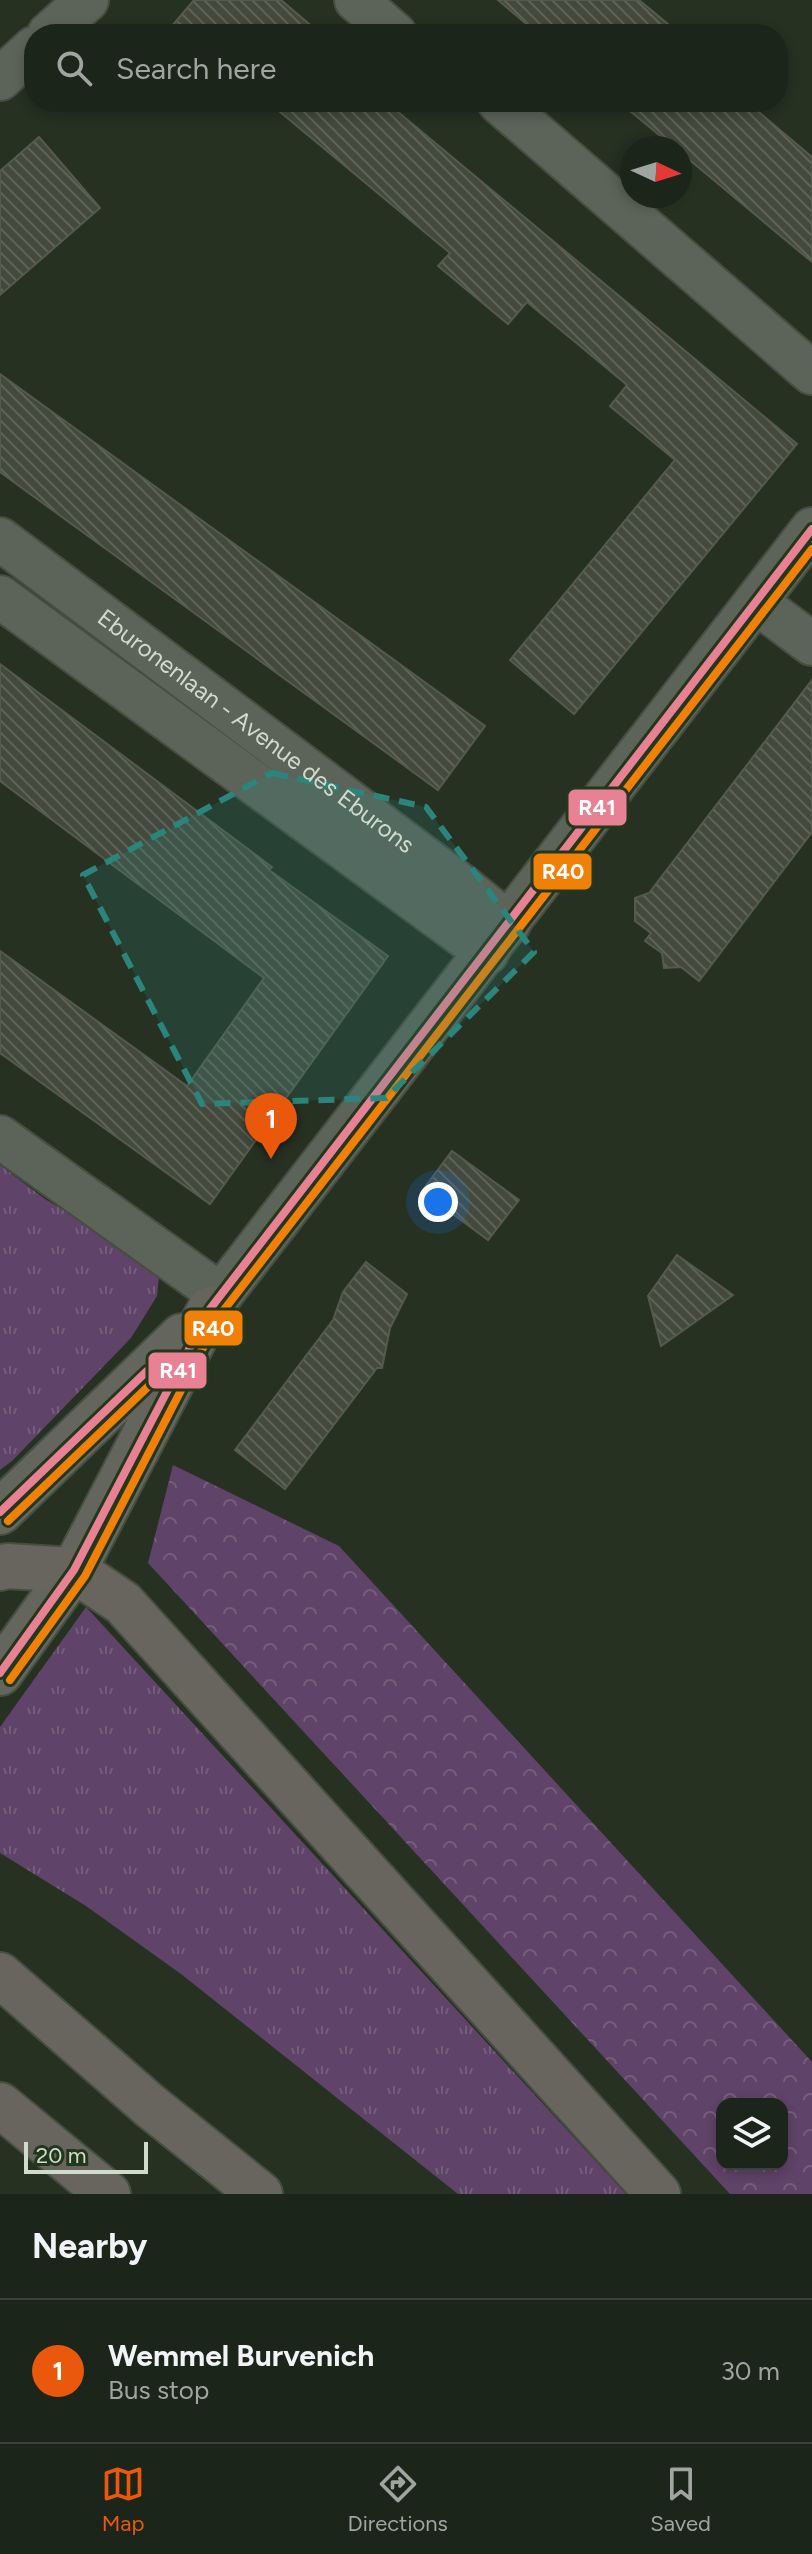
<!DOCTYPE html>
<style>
:root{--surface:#1c251a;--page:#252d23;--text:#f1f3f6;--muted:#a0a5a2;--line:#3a4239;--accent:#ea580c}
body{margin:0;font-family:Figtree,sans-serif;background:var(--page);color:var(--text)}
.controls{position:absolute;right:24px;bottom:24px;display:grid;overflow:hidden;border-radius:16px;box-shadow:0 4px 12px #0003}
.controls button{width:72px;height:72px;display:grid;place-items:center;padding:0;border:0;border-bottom:2px solid var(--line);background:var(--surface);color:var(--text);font:40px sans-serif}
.compass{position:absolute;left:620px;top:136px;width:72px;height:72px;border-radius:50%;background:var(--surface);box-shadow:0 4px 12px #0003;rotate:94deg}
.scale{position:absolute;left:24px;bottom:20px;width:124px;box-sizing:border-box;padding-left:8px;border:4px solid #cfdbcb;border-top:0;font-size:22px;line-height:28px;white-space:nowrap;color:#cfdbcb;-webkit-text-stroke:6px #23371c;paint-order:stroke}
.you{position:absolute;left:438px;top:1202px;width:28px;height:28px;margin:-20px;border:6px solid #fff;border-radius:50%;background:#1a73e8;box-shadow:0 0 0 12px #1a73e833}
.badge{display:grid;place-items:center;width:52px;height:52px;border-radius:50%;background:var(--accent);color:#fff;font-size:26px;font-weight:700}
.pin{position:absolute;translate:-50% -66px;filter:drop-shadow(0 2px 4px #0008)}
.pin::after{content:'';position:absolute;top:42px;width:28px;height:24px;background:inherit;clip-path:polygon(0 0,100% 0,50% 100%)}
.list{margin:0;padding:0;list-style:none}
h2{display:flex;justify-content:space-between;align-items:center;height:104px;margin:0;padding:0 32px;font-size:34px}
h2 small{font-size:26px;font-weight:400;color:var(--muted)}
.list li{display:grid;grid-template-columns:52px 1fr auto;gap:24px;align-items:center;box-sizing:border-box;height:144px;padding:0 32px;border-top:2px solid var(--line)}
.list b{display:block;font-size:30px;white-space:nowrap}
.list p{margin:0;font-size:26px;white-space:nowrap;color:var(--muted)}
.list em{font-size:26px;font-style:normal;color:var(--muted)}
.icon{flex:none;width:44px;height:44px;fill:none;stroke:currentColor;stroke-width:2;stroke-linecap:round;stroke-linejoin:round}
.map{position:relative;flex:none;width:812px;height:2194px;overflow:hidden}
.search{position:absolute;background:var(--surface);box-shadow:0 4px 12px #0003;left:24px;right:24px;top:24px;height:88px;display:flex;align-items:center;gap:20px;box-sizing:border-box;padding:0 28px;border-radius:32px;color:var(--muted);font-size:30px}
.sheet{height:248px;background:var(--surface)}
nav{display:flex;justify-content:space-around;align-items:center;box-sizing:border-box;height:112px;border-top:2px solid var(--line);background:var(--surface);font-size:22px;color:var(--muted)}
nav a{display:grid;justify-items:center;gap:4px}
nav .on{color:var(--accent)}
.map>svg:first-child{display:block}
</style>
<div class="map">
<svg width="812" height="2194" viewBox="0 0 812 2194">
<defs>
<pattern id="grass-tufts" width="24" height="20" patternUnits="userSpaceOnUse" patternTransform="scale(2)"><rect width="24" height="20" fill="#5f4368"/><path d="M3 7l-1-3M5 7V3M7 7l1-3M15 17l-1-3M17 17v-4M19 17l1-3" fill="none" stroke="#755e7c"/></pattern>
<pattern id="forest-crowns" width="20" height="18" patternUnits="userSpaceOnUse" patternTransform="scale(2)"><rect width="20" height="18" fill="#5f4368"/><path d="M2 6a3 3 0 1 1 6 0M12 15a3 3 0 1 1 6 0" fill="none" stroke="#755e7c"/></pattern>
<pattern id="building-back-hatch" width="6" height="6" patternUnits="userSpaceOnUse" patternTransform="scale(2)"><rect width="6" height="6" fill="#43493c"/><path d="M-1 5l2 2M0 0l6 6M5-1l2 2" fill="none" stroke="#5d6357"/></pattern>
</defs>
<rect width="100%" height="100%" fill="#263122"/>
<path fill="url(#grass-tufts)" d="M0,1165l45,34 90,54 24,23 -2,20 -26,42 -119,123 -12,9z
M86,1607l540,587h-168l-277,-220 -95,-68 -86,-53v-126z"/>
<path fill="url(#forest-crowns)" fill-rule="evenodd" d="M173,1465l166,81 473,516v132h-82l-582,-631zM722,2104h60v60h-60z"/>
<path fill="url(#building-back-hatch)" stroke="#545b4d" stroke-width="2" d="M194,0h87l40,34h-156z
M498,0h141l41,34h-142z
M268,102h118l411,342 -223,270 -64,-54 165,-200 -65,-54 17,-21 -100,-83 -19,22 -70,-58 12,-13z
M619,102h128l65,55v105l-132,-110v-4h-5z
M39,137l61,71 -100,87v-124z
M0,374l485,352 -47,64 -438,-318z
M0,664l272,203 -3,3 119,86 -178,248 -210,-151v-102l187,135 77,-108 -264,-197z
M812,680v152l-113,149 -18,-14 -17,1 -2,-15 -17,-12 6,-8 -16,-12v-23l14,-5z
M452,1151l67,49 -31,40 -66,-49z
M677,1255l56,40 -72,51 -13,-50z
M366,1262l41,32 -17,34 -8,40h-5l-92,121 -50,-39 98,-130 10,-28z"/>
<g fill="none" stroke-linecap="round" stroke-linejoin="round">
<defs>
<g id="minor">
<path d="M356,0l39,34"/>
<path d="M49,34l38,-34"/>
<path d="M0,79l34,-31"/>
<path d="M499,102l313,271"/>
<path id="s1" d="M0,539l466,350 43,35"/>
<path d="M0,597l487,356"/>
<path d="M756,602l56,42"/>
<path d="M0,1137l221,158"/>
<path d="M210,1309l602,-780"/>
</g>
<path id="major" d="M0,1512l182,-176
M0,1673l74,-103 136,-261"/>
<path id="highway" d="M0,1568l7,-2 67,4 49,33 535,591
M0,1975l149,130 111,89
M0,2105l108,89"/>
</defs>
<use href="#minor" stroke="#454e41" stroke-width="46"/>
<use href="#major" stroke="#454e41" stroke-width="48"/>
<use href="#highway" stroke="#454e41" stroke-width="48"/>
<use href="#minor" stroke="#5c6358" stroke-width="42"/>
<use href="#major" stroke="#64655d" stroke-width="44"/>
<use href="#highway" stroke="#67655d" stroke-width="44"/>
<defs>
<path id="bus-1" d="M0,1512l147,-141
M0,1673l74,-103 136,-261 602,-780"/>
<path id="bus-2" d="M8,1521l147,-141
M10,1680l75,-104 135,-261 592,-766"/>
</defs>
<use href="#bus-1" stroke="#23371c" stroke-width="14"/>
<use href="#bus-2" stroke="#23371c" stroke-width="14"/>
<use href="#bus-1" stroke="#e88194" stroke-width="8"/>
<use href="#bus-2" stroke="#f08006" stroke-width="8"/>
</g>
<path fill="#2c857c" fill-opacity="0.2" stroke="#2c857c" stroke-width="6" stroke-dasharray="16 10" stroke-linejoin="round" d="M272,773l154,34 108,145 -148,146 -184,6 -119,-229z"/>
<g text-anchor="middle" stroke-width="6" stroke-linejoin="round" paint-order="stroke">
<g font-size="24" fill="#cfdbcb" stroke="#23371c">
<text dy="8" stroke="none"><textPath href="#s1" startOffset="320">Eburonenlaan - Avenue des Eburons</textPath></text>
</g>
</g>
<g stroke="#23371c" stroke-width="3">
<rect x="567" y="788" width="61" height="39" rx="8" fill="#e88194"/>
<rect x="532" y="852" width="61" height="39" rx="8" fill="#f08006"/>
<rect x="183" y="1309" width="61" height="38" rx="8" fill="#f08006"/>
<rect x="147" y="1351" width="61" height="39" rx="8" fill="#e88194"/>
</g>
<g font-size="22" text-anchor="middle" font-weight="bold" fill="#fff">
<text x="597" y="815">R41</text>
<text x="563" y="879">R40</text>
<text x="213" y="1336">R40</text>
<text x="178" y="1378">R41</text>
</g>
</svg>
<div class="controls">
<button><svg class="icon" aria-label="layers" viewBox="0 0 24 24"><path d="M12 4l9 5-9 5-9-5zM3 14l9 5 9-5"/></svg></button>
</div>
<svg class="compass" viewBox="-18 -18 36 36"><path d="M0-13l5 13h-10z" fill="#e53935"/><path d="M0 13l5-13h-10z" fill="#a0a5a2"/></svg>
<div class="scale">20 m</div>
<div class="you"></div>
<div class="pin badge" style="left:271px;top:1159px">1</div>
<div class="search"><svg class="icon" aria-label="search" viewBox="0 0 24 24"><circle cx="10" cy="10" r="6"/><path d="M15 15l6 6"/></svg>Search here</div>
</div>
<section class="sheet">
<h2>Nearby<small></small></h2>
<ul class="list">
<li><span class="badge">1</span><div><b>Wemmel Burvenich</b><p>Bus stop</p></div><em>30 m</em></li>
</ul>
</section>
<nav>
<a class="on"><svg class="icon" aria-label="map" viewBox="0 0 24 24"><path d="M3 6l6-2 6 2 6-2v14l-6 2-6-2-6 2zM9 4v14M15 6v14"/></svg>Map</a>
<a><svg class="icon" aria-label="directions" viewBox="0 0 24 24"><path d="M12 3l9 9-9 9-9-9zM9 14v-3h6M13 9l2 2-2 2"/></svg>Directions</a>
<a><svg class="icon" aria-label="saved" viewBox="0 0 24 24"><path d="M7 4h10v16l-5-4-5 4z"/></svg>Saved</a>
</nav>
